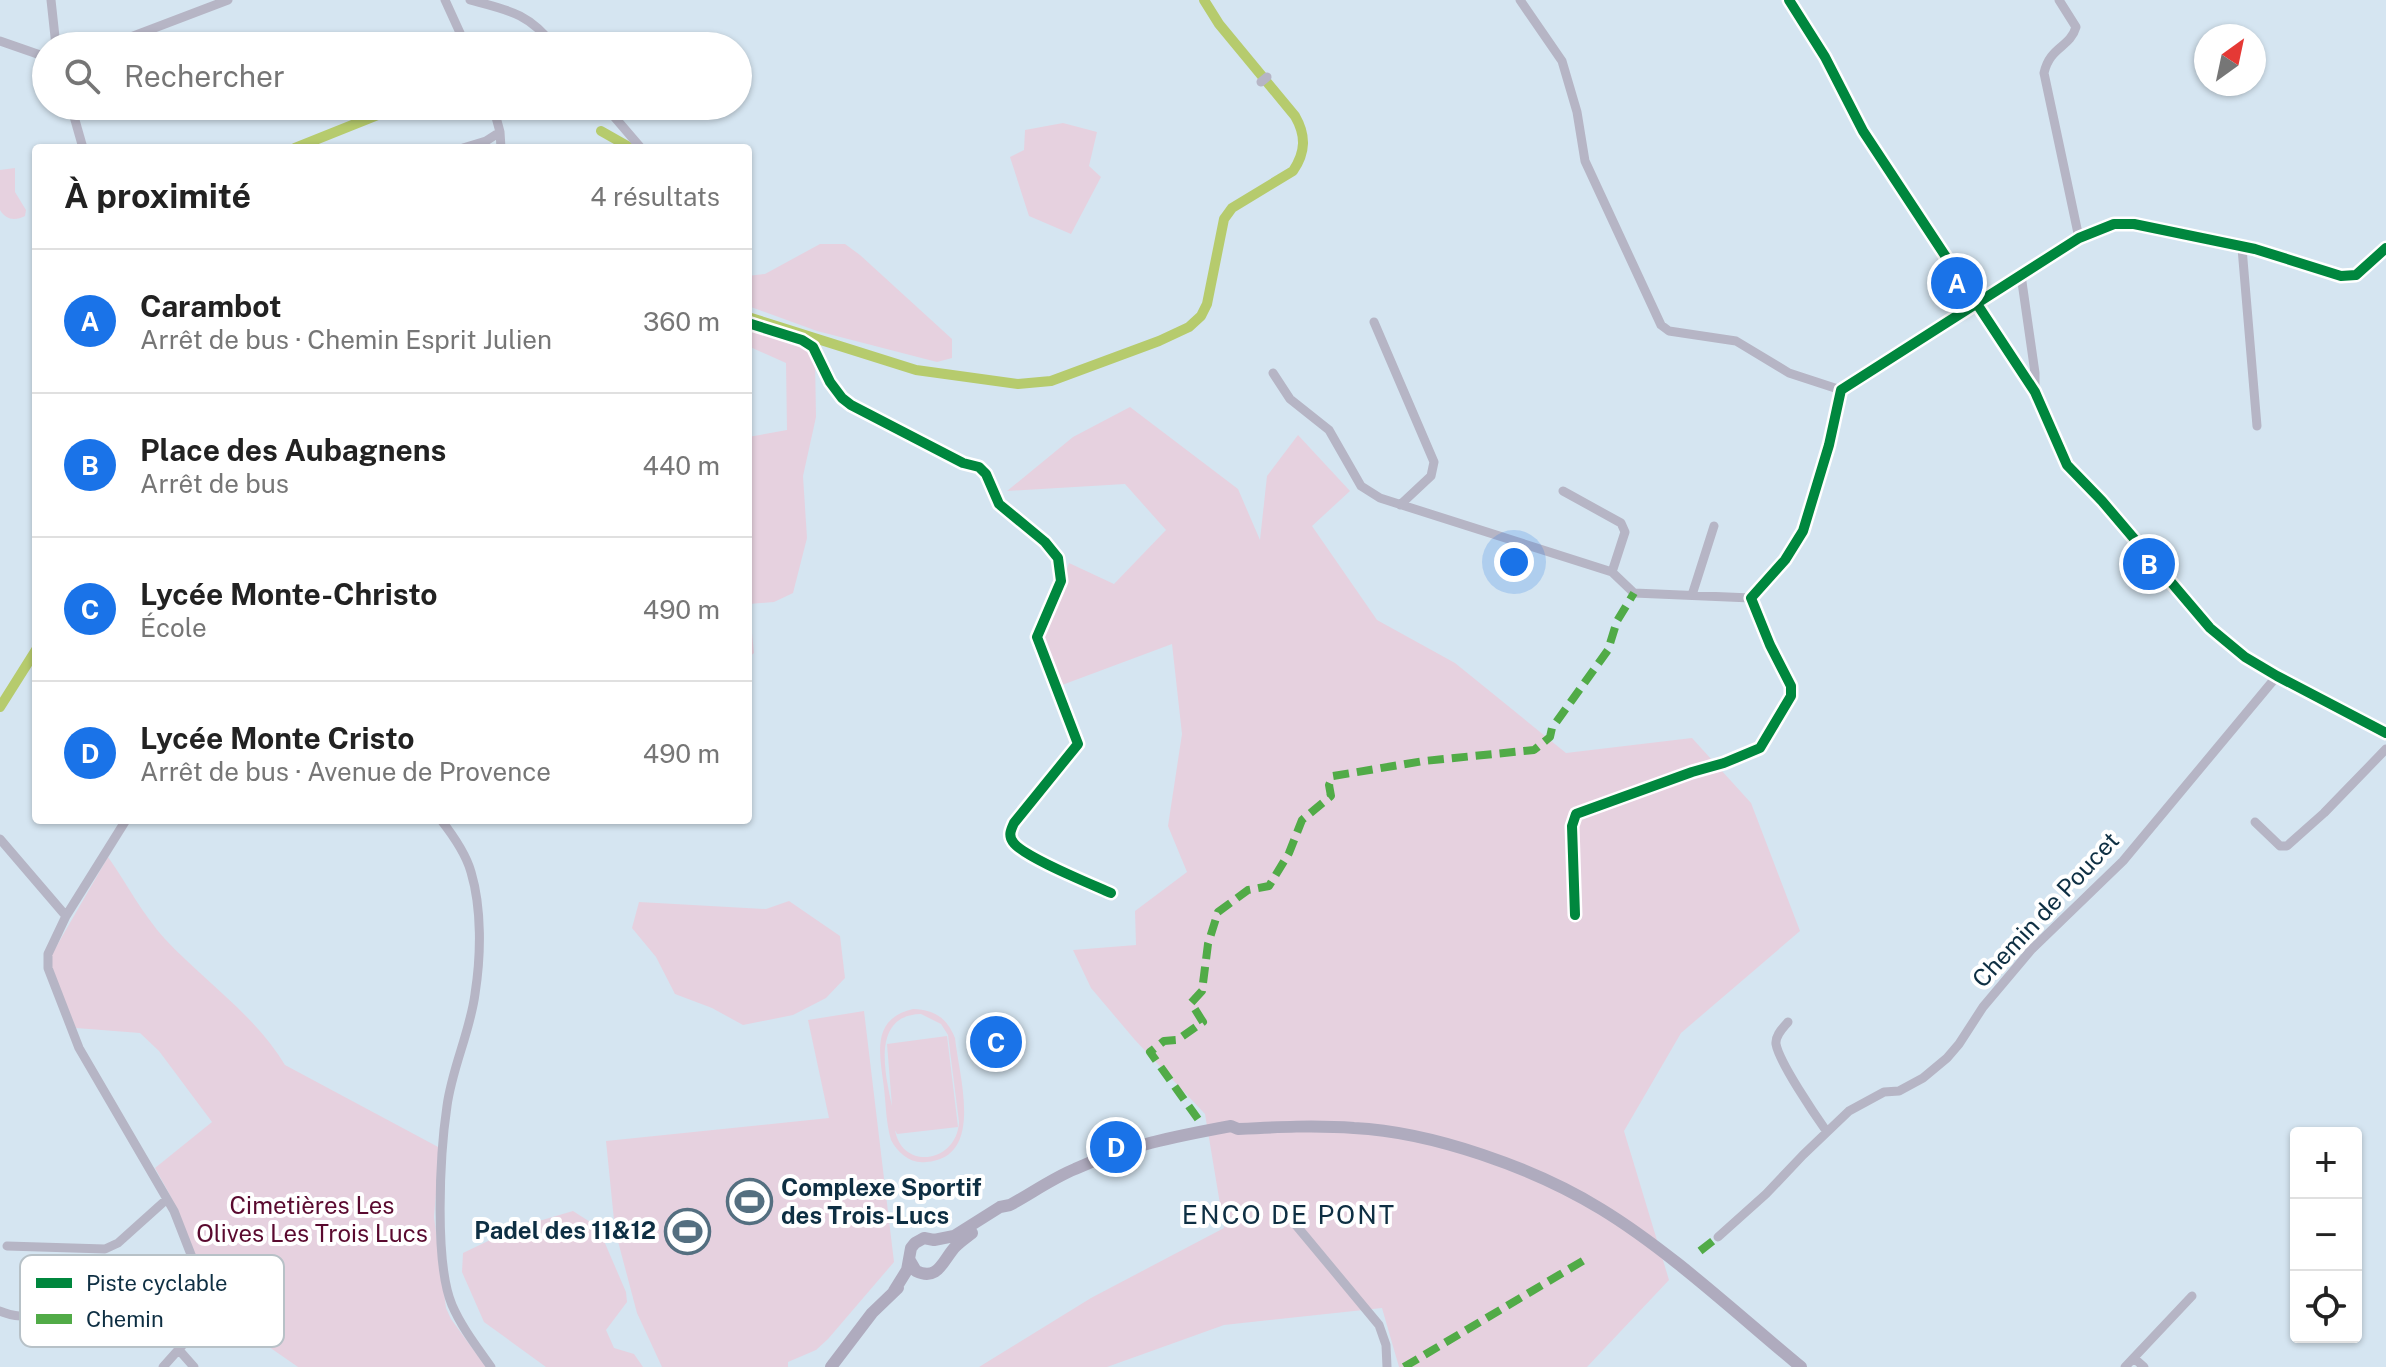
<!DOCTYPE html>
<html lang="fr">
<meta charset="utf-8">
<style>
:root{--surface:#fff;--page:#f2f2f2;--text:#222;--muted:#767676;--line:#e0e0e0;--accent:#1a73e8}
body{margin:0;font-family:"Public Sans",sans-serif;background:var(--page);color:var(--text)}
.controls{position:absolute;right:24px;bottom:24px;display:grid;overflow:hidden;border-radius:8px;box-shadow:0 2px 6px #0004}
.controls button{width:72px;height:72px;display:grid;place-items:center;padding:0;border:0;border-bottom:2px solid var(--line);background:var(--surface);color:var(--text);font:40px sans-serif}
.compass{position:absolute;left:2194px;top:24px;width:72px;height:72px;border-radius:50%;background:var(--surface);box-shadow:0 2px 6px #0004;rotate:33deg}
.you{position:absolute;left:1514px;top:562px;width:28px;height:28px;margin:-20px;border:6px solid #fff;border-radius:50%;background:#1a73e8;box-shadow:0 0 0 12px #1a73e833}
.badge{display:grid;place-items:center;width:52px;height:52px;border-radius:50%;background:var(--accent);color:#fff;font-size:26px;font-weight:700}
.pin{position:absolute;translate:-50% -50%;border:4px solid #fff;box-shadow:0 2px 8px #0006}
.list{margin:0;padding:0;list-style:none}
h2{display:flex;justify-content:space-between;align-items:center;height:104px;margin:0;padding:0 32px;font-size:34px}
h2 small{font-size:26px;font-weight:400;color:var(--muted)}
.list li{display:grid;grid-template-columns:52px 1fr auto;gap:24px;align-items:center;box-sizing:border-box;height:144px;padding:0 32px;border-top:2px solid var(--line)}
.list b{display:block;font-size:30px;white-space:nowrap}
.list p{margin:0;font-size:26px;white-space:nowrap;color:var(--muted)}
.list em{font-size:26px;font-style:normal;color:var(--muted)}
.icon{flex:none;width:44px;height:44px;fill:none;stroke:currentColor;stroke-width:2;stroke-linecap:round;stroke-linejoin:round}
.map{position:relative;flex:none;width:2386px;height:1367px;overflow:hidden}
.search{position:absolute;background:var(--surface);box-shadow:0 2px 6px #0004;left:32px;top:32px;width:720px;height:88px;display:flex;align-items:center;gap:20px;box-sizing:border-box;padding:0 28px;border-radius:44px;color:var(--muted);font-size:30px}
.panel{position:absolute;background:var(--surface);box-shadow:0 2px 6px #0004;left:32px;top:144px;width:720px;height:680px;border-radius:8px}
.map>svg:first-child{display:block}
</style>
<div class="map">
<svg width="2386" height="1367" viewBox="0 0 2386 1367">
<rect width="100%" height="100%" fill="#d5e5f1"/>
<path fill="#e6d1df" fill-rule="evenodd" d="M1063,123l34,9 -8,34 12,11 -30,57 -42,-18 -19,-59 14,-7 1,-20z
M15,168v24l11,18 -1,6c-10,5 -19,4 -25,-6v-40z
M820,244h25l15,11 92,84v19l-15,4 -120,-31 -69,-25v-30l17,-2z
M748,330l49,13 12,7 6,9 1,58 -13,59 4,62 -14,55 -19,9 -25,2 5,49 -6,5v-221l39,-7 -1,-67 -38,-17z
M1130,407l108,82 22,51 7,-64 31,-41 52,56 -38,35 65,94 78,43 111,90 126,-15 59,65 49,128 -119,102 -57,98 45,149 -82,87h-188l-17,-59 -158,17 -117,42h-128l112,-69 133,-70 -19,-114 -70,-74 -44,-52 -18,-38 63,-5 -1,-34 52,-39 -19,-46 14,-92 -10,-90 -110,41 -18,-48 25,-74 45,21 52,-54 -41,-46 -118,7 66,-54z
M108,857c19,27 35,58 57,82 39,42 90,76 120,126l155,83 -6,69 12,91 5,11 35,48h-188l-81,-56 -46,-114 -16,-29 57,-46 -53,-71 -19,-18 -64,-5 -25,-59 1,-15z
M789,901l51,35 5,42 -19,20 -33,17 -50,10 -31,-17 -37,-14 -19,-37 -24,-29 7,-26 127,7z
M913,1009c22,1 34,9 42,29 4,39 30,120 -29,124 -16,2 -28,-9 -35,-22 -5,-17 -5,-35 -7,-52 -4,-33 -14,-69 29,-79zM921,1014l20,10 7,11 11,87c-2,41 -57,49 -64,8l2,4 61,-7 -11,-91 -60,8 5,62c-7,-32 -21,-91 29,-92z
M864,1011l30,251 -66,77 -12,11 -28,12v5h-126l-25,-54 -22,-83 -9,-89 223,-23 -21,-98z
M573,1211l25,16 28,65 1,10 -21,28 8,18 20,6 9,13h-97l-62,-45 -22,-50 1,-19 52,-25z"/>
<g fill="none" stroke-linecap="round" stroke-linejoin="round">
<path stroke="#b6cb6d" stroke-width="10" d="M601,131l30,17
M295,148l105,-42
M748,317l168,53 102,14 33,-3 108,-40 30,-14 12,-11 6,-12 17,-85 8,-11 61,-37c13,-19 13,-36 2,-55l-76,-92 -15,-24
M0,707l36,-57"/>
<path stroke="#b6b5c5" stroke-width="9" d="M51,0l5,46
M445,0l21,46
M470,0c38,10 59,13 84,46
M1520,0l42,61 15,51 8,49 76,164 8,6 67,10 53,32 52,17
M2059,0l17,27c-6,21 -26,19 -32,46l35,165
M0,41l46,16
M107,46l121,-46
M1261,82l6,-5
M71,106l12,42
M493,106l7,26
M605,106l36,42
M463,148l23,-7 14,-9 1,16
M2242,248l15,178
M2021,275l14,98v17
M1374,322l60,140 -3,14 -31,29
M748,323l54,17 11,7 17,35 12,16 9,7 112,58 16,4 7,7 13,30 46,38 13,16 3,23 -24,56 41,107 -64,79c-3,7 -6,12 -1,19 10,15 78,42 98,51
M1273,373l17,26 39,31 32,56 19,12 232,74 22,21 117,5
M1563,491l58,32 4,9 -13,40
M1692,595l22,-69
M126,820l-60,96 -18,38v14l31,80 95,163 39,100 -50,56
M441,820c11,14 25,34 30,52 11,37 10,84 4,122 -5,38 -23,74 -28,112 -7,47 -13,156 5,199 10,23 25,42 39,62
M2255,822l25,24h7l37,-33 62,-64
M0,839l66,77
M1575,915l-3,-89 4,-12 116,-42 32,-9 36,-15 31,-52v-10l-21,-41 -19,-47 34,-38 18,-29 26,-86 12,-55 238,-152 35,-14h20l121,25 86,27 15,-1 30,-27
M1788,1022c-5,6 -13,13 -12,22 3,18 39,71 51,88
M1295,1224l84,101 7,20 1,22
M1718,1237l48,-43 37,-39 46,-44 35,-19 15,-1 24,-13 24,-20 12,-14 24,-37 48,-57 92,-89 154,-185
M7,1246l98,3 13,-6 49,-44
M0,1311c9,4 33,9 41,2 1,-2 4,-11 5,-13
M179,1350l15,17
M2134,1358l10,9
M2125,1367l67,-71"/>
<path stroke="#afabbe" stroke-width="12" d="M1789,0l36,57 38,74 172,261 32,73 35,36 108,127 35,29 32,19 109,57
M909,1259l7,12c23,11 27,-12 40,-25 5,-5 11,-9 16,-13
M894,1291l13,-21 4,-22 4,-5 9,-5 10,2 20,-4 46,-29 10,-2c22,-12 43,-27 65,-36 50,-23 102,-33 156,-43l7,3c39,-2 78,-4 116,-1 79,4 180,40 247,81 69,42 137,106 200,158
M831,1367l41,-54 26,-25"/>
<path stroke="#51ab47" stroke-width="8" stroke-dasharray="16 8" stroke-linecap="butt" d="M1198,1119l-48,-67 14,-11 13,-1 26,-18 -12,-19 11,-12 6,-47 10,-32 30,-22 21,-4 20,-33 13,-33 29,-24 -2,-11 4,-9 91,-15 110,-11 16,-13 2,-9 56,-78 9,-29 17,-28
M1700,1251l18,-14
M1404,1367l182,-108"/>
<defs>
<path id="cycleway" d="M1789,0l36,57 38,74 172,261 32,73 35,36 108,127 35,29 32,19 109,57
M748,323l54,17 11,7 17,35 12,16 9,7 112,58 16,4 7,7 13,30 46,38 13,16 3,23 -24,56 41,107 -64,79c-3,7 -6,12 -1,19 10,15 78,42 98,51
M1575,915l-3,-89 4,-12 116,-42 32,-9 36,-15 31,-52v-10l-21,-41 -19,-47 34,-38 18,-29 26,-86 12,-55 238,-152 35,-14h20l121,25 86,27 15,-1 30,-27"/>
</defs>
<use href="#cycleway" stroke="#fff" stroke-width="15"/>
<use href="#cycleway" stroke="#00873e" stroke-width="10"/>
</g>
<defs>
<symbol id="stadium-ring" viewBox="-11 -11 22 22"><circle r="9.5" fill="#fff" stroke="#546f80" stroke-width="1.5"/><path d="M0-5a6.5 5 0 1 0 0 10a6.5 5 0 1 0 0-10ZM-3.5-1.8h7v3.6h-7Z" fill="#546f80"/></symbol>
</defs>
<g fill-rule="evenodd">
<use href="#stadium-ring" x="724" y="1176" width="51" height="51"/>
<use href="#stadium-ring" x="662" y="1206" width="51" height="51"/>
</g>
<g text-anchor="middle" stroke-width="8" stroke-linejoin="round" paint-order="stroke">
<g font-size="24" fill="#0e2f43" stroke="#fff">
<text transform="translate(2046 910) rotate(-47)" y="8">Chemin de Poucet</text>
</g>
<g font-size="24" font-weight="bold" fill="#0e2f43" stroke="#fff" text-anchor="start">
<text x="781" y="1196">Complexe Sportif<tspan x="781" dy="28">des Trois-Lucs</tspan></text>
<text x="656" y="1239" text-anchor="end">Padel des 11&amp;12</text>
</g>
<g font-size="24" fill="#5a0a2f" stroke="#fff">
<text x="312" y="1214">Cimetières Les<tspan x="312" dy="28">Olives Les Trois Lucs</tspan></text>
</g>
<g font-size="26" letter-spacing="2" fill="#0e2f43" stroke="#fff">
<text x="1289" y="1224">ENCO DE PONT</text>
</g>
</g>
<rect x="20" y="1255" width="264" height="92" rx="12" fill="#fff" stroke="#b7c1c7" stroke-width="2"/>
<rect x="36" y="1278" width="36" height="10" fill="#00873e"/>
<rect x="36" y="1314" width="36" height="10" fill="#51ab47"/>
<g font-size="22" fill="#0e2f43">
<text x="86" y="1291">Piste cyclable</text>
<text x="86" y="1327">Chemin</text>
</g>
</svg>
<div class="controls">
<button>+</button>
<button>−</button>
<button><svg class="icon" aria-label="locate" viewBox="0 0 24 24"><circle cx="12" cy="12" r="6"/><path d="M12 2v4M12 18v4M2 12h4M18 12h4"/></svg></button>
</div>
<svg class="compass" viewBox="-18 -18 36 36"><path d="M0-13l5 13h-10z" fill="#e53935"/><path d="M0 13l5-13h-10z" fill="#767676"/></svg>
<div class="you"></div>
<div class="pin badge" style="left:1957px;top:283px">A</div>
<div class="pin badge" style="left:2149px;top:564px">B</div>
<div class="pin badge" style="left:996px;top:1042px">C</div>
<div class="pin badge" style="left:1116px;top:1147px">D</div>
<div class="search"><svg class="icon" aria-label="search" viewBox="0 0 24 24"><circle cx="10" cy="10" r="6"/><path d="M15 15l6 6"/></svg>Rechercher</div>
<section class="panel">
<h2>À proximité<small>4 résultats</small></h2>
<ul class="list">
<li><span class="badge">A</span><div><b>Carambot</b><p>Arrêt de bus · Chemin Esprit Julien</p></div><em>360 m</em></li>
<li><span class="badge">B</span><div><b>Place des Aubagnens</b><p>Arrêt de bus</p></div><em>440 m</em></li>
<li><span class="badge">C</span><div><b>Lycée Monte-Christo</b><p>École</p></div><em>490 m</em></li>
<li><span class="badge">D</span><div><b>Lycée Monte Cristo</b><p>Arrêt de bus · Avenue de Provence</p></div><em>490 m</em></li>
</ul>
</section>
</div>
